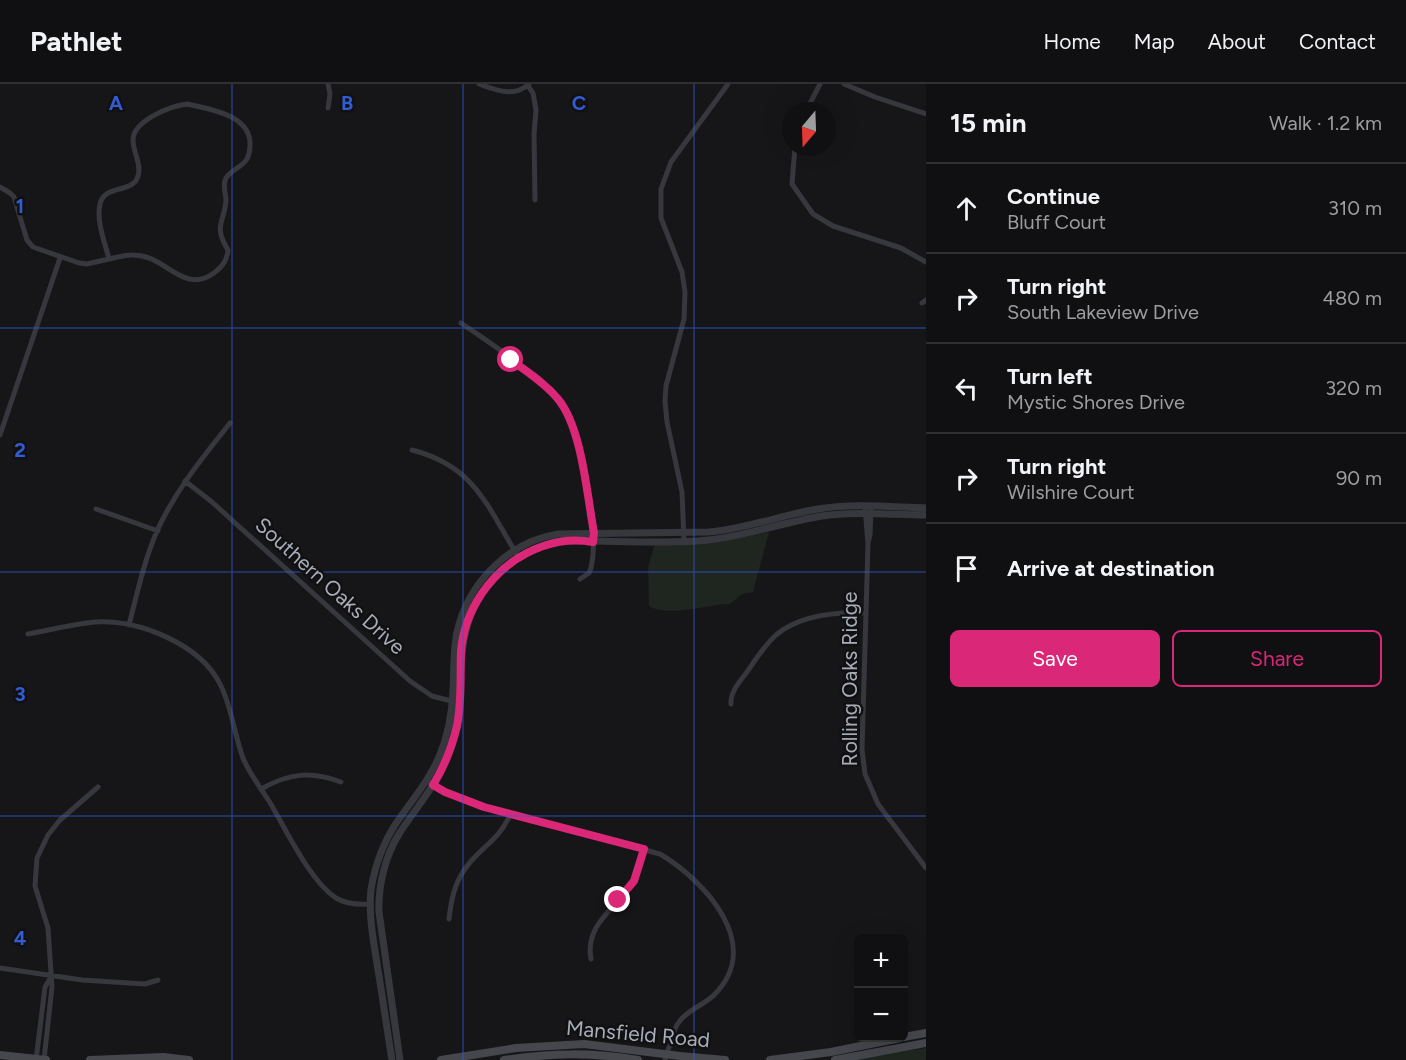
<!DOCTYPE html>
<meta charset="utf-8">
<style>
:root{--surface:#101012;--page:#1e1e20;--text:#f1f3f6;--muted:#9c9d9f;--line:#303032;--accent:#db2777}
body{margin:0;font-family:Figtree,sans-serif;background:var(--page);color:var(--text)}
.controls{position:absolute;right:18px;bottom:18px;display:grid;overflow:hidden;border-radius:9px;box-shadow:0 6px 24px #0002}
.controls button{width:54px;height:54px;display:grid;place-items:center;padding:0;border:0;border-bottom:2px solid var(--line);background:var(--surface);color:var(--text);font:30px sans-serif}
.compass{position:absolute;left:782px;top:18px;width:54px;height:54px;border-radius:50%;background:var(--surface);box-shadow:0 6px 24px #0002;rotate:199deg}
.stop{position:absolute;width:18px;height:18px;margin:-14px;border:4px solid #db2777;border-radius:50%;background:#fff}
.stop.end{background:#db2777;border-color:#fff;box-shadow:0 2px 6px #0008}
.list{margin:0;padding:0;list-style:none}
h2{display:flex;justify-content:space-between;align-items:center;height:78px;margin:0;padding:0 24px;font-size:26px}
h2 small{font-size:20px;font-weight:400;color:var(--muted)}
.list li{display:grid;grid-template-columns:39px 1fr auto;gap:18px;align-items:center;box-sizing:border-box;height:90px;padding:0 24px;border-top:2px solid var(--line)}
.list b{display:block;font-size:22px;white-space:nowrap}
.list p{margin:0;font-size:20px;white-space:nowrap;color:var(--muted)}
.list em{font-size:20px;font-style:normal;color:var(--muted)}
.actions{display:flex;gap:12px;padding:18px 24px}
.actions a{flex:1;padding:14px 0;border:2px solid var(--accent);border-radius:9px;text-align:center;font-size:21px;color:var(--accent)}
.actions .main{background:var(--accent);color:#fff}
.icon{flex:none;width:33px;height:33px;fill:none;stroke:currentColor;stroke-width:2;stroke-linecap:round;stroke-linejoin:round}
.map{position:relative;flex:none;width:926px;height:976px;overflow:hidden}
header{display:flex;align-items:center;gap:36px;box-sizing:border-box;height:84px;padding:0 30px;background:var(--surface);border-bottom:2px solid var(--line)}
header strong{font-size:28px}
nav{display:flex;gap:33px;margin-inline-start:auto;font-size:21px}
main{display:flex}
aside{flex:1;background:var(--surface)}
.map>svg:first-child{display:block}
</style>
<header>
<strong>Pathlet</strong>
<nav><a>Home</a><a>Map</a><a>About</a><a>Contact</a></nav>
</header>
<main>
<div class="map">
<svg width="926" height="976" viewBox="0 0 926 976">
<rect width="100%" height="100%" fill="#161618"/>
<path fill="#1e261f" d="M769,448l-16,60 -11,2 -12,10c-22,0 -61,14 -81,2l-1,-39 7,-23 64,-2z
M926,964v12h-91z"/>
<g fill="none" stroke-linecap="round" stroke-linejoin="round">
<path stroke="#37383d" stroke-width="5" d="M479,0c17,6 35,14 50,0
M844,0l31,13 51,17
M528,2l5,7 3,17 -2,24 1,66
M187,20c23,5 65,11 63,42 0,4 -1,9 -3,13 -5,8 -16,11 -21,19 -4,7 0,15 0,23 -2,22 -13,25 2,49 -1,10 -5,16 -14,23 -27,20 -45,-10 -68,-16 -14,-4 -24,-1 -37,2 -4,-16 -13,-38 -9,-55 4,-20 33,-10 38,-28 4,-11 -5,-24 -5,-36 0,-19 37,-34 54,-36z
M328,24l2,-14 -2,-10
M806,27l14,-27
M795,63l-3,37 21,30 20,12 68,22 25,14
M0,103l10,6 4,4 13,43 6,7 46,16 8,1 22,-5
M922,219l4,-3
M461,239c29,20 93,61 107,92 11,24 14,51 18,76 5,26 11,51 5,77l-2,5 -9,6
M0,351l60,-177
M412,366c62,16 74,54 104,103
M185,397l27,21 198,179 22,15 23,6
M865,423l3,37 -6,205 3,25 13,30 48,64
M96,425l62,22
M684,457l-2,-49 -15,-70 -2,-21 1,-15 18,-67 1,-27 -3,-20 -21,-54v-29l10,-27 57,-78
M868,459l2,-8 1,-25
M129,541c8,-31 15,-64 28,-94 18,-40 46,-74 73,-108
M28,550c22,-4 45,-10 67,-12 43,-3 105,22 125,62 12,23 14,50 23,74 6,15 17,29 26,43 17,28 40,79 67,97 10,6 23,7 35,6
M731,620c-1,-12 9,-23 16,-32 9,-13 17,-26 29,-37 24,-20 60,-23 89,-22
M427,697l18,11 39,15 176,47c44,26 104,90 55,140 -10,11 -27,15 -36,28 -5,6 -6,14 -8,21 -3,6 -5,11 -6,17
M261,705c28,-16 50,-18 80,-7
M449,835c2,-17 5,-35 16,-50 14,-21 33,-27 45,-54
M591,875c-6,-33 21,-48 38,-71 9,-11 12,-25 15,-38
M0,884l82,12 63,4 13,-4
M36,976l9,-73 6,-10
M44,976l8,-73 -4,-59 -13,-42 2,-28 11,-23 12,-15 38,-33"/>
<path stroke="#37383d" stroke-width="7" d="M392,976c-5,-30 -9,-60 -14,-90 -4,-27 -10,-54 -7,-81 4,-23 13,-48 26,-67 15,-22 31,-40 42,-65 9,-21 13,-43 14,-66 1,-20 0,-40 4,-59 11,-49 51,-90 101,-98l151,-2c37,-3 72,-17 109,-23 35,-6 73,-2 108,-1
M400,976l-21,-148c-1,-25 6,-56 20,-78 17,-27 39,-50 50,-81 19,-53 1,-111 32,-158 15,-23 36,-41 63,-50 22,-7 31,-4 53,-4 33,1 67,2 100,0 43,-3 83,-18 125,-25 34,-5 70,-1 104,-1"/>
<path stroke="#45474d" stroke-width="8" d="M904,953l22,-4
M0,971l46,5
M90,976l73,-3 26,3
M441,976l75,-12 68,-4 96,12 45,4
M504,976c47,-7 87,-8 134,0
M770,976l61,-8 69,-14
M835,976l91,-17"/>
</g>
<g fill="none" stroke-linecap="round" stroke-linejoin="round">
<path stroke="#db2777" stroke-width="8" d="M511,276c16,12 34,23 47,39 24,29 29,96 36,134l-1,9c-24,-4 -44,0 -66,11 -37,19 -63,58 -66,99 -1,25 1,50 -4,74 -5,21 -13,41 -24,59l12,7 39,15 160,42 -10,32 -16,19"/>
</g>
<path fill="none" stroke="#325cd3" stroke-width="1.5" stroke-opacity="0.55" d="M232,0v976M463,0v976M694,0v976M0,244h926M0,488h926M0,732h926"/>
<g text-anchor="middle" stroke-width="5" stroke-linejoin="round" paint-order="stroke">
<g font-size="21" fill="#a8adb8" stroke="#111113">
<text transform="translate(330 502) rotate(42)" y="7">Southern Oaks Drive</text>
<text transform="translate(850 595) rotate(-90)" y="7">Rolling Oaks Ridge</text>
<text transform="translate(638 950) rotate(5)" y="7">Mansfield Road</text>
</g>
</g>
<g font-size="20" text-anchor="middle" font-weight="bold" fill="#325cd3" stroke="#111113" stroke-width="5" stroke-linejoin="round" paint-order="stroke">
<text x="116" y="26">A</text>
<text x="347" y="26">B</text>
<text x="579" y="26">C</text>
<text x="20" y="129">1</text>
<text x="20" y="373">2</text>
<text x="20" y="617">3</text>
<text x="20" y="861">4</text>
</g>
</svg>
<div class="controls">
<button>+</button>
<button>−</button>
</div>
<svg class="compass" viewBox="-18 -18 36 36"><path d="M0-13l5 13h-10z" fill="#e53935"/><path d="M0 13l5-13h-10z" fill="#9c9d9f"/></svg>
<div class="stop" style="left:511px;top:276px"></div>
<div class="stop end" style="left:618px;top:816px"></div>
</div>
<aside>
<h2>15 min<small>Walk · 1.2 km</small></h2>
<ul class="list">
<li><svg class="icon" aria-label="ahead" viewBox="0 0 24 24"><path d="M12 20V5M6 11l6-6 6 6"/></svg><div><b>Continue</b><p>Bluff Court</p></div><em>310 m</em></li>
<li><svg class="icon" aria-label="right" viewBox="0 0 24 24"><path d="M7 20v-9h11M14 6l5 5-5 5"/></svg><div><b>Turn right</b><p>South Lakeview Drive</p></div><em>480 m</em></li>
<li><svg class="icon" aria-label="left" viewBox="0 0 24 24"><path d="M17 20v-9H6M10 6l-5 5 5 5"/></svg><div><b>Turn left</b><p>Mystic Shores Drive</p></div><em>320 m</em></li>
<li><svg class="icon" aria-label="right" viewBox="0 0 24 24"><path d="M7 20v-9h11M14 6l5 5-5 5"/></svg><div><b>Turn right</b><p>Wilshire Court</p></div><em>90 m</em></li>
<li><svg class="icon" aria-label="arrive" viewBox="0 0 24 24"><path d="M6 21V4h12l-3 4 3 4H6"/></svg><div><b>Arrive at destination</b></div></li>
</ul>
<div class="actions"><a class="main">Save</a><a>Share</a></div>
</aside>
</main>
